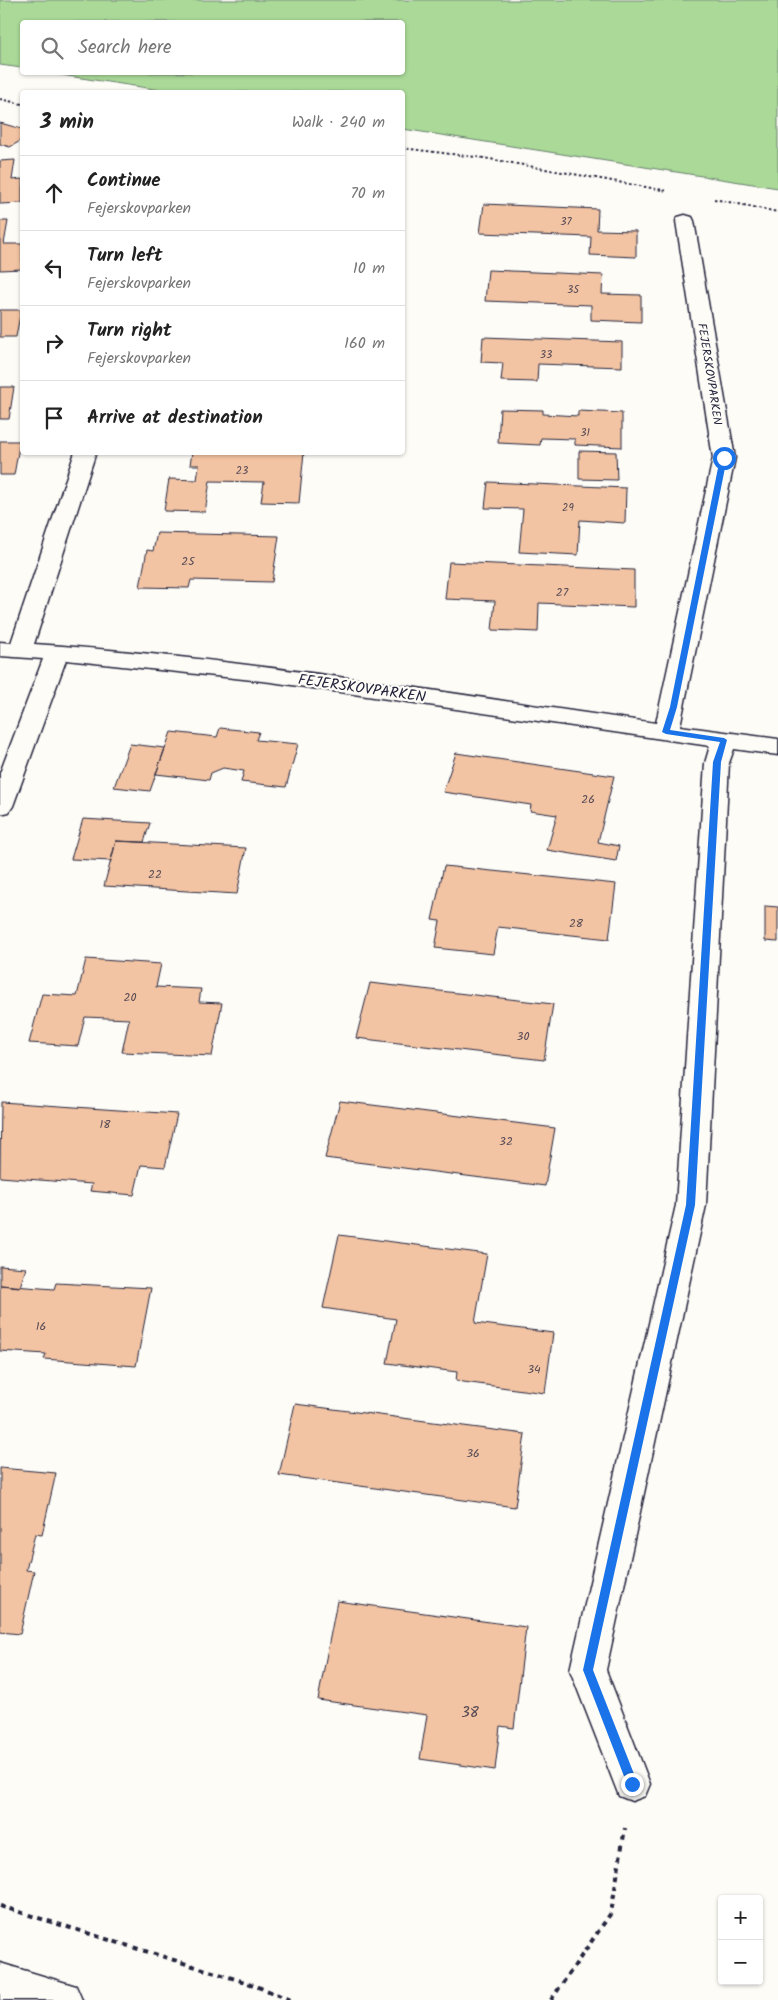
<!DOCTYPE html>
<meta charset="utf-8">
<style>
:root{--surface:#fff;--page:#f2f2f2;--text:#222;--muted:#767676;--line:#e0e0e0}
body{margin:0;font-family:Kalam,sans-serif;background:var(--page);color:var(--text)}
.controls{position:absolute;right:15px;bottom:15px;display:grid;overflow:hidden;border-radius:5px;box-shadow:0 1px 4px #0004}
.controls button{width:45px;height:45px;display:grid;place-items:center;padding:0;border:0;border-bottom:1px solid var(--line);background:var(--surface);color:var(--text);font:25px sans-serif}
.stop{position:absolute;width:15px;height:15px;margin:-11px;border:4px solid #1a73e8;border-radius:50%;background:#fff}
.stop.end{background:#1a73e8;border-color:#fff;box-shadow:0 1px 5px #0008}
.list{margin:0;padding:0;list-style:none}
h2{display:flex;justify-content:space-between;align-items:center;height:65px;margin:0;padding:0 20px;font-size:21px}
h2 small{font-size:16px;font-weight:400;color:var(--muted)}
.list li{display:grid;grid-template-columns:32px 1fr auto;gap:15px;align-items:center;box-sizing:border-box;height:75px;padding:0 20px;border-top:1px solid var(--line)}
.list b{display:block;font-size:19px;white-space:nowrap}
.list p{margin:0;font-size:16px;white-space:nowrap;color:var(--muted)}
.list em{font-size:16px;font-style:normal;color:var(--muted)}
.icon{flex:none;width:28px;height:28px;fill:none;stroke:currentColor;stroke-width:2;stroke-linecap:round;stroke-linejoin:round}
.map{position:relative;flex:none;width:778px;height:2000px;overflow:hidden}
.search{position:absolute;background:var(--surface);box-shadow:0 1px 4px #0004;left:20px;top:20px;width:385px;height:55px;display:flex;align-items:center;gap:12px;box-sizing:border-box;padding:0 18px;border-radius:5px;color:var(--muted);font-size:19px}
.panel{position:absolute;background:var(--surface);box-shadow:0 1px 4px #0004;left:20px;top:90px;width:385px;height:365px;border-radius:5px}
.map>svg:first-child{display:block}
</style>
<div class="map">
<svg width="778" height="2000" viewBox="0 0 778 2000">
<rect width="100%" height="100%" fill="#fdfcf7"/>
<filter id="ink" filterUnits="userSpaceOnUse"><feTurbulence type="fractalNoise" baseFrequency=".02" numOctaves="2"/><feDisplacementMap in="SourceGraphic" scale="10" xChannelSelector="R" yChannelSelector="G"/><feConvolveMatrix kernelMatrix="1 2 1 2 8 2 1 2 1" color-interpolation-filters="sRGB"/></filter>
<g filter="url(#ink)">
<path fill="#aad998" stroke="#667e6a" d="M0,0h778v188l-375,-59 -1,-37h-228l-126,-19 354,-1v-50h-380v46l-22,-3z"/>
<path fill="#f3c4a3" stroke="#22223b" d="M0,123l22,6v11l-12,7 -10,-3z
M15,160l-3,20 10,-1v24l-22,1v-43z
M484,204l114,5 -1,21 39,1v26l-46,-2 1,-18 -111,-4z
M0,221h8l-4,23h18v25l-22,1z
M488,270l115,5 -1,19 39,1v27l-50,-2v-15l-106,-4z
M0,310h21l-5,27h-16z
M483,337l139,5v25l-84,-3 -1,18 -36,-1 2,-18 -22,-1z
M0,387h14l-5,32h-9z
M500,409l43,1v4l35,2v-5l44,2v34l-47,-2v-6l-34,-1 -1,7 -42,-2z
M0,441h20l-6,34h-14z
M579,451l37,1 1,28 -38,-1z
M192,452h112l-5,51 -38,-1 3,-20 -54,-1 -5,31 -41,-1 5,-32 28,1 2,-15h-9z
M488,482l138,6 -1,35 -45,-3 -2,35 -59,-3 4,-43 -38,-1z
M157,533l122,3 -7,46 -81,-2 -2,8 -49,-1 7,-37 6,1z
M449,562l185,8v37l-95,-4 -1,29 -46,-2 3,-29 -50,-2z
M220,728l39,4 -3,8 42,4 -12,43 -45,-5 3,-11 -21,-3 -12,5 -2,7 -53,-6 15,-42 46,5z
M130,744l35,4 -15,43 -36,-4z
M456,753l158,23 -16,66 21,4 -3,15 -69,-11 10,-35 -27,-4 1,-6 -88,-13z
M83,819l67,4 -6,19 -28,-1 -5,20 -40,-2z
M116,841l130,7 -9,46 -133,-8z
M444,866l172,18 -7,55 -111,-12 -5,27 -58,-6 5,-27 -8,-1z
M765,906l13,1v35l-13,-1z
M86,959l75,5 -5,23 45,2 -2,13 23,1 -10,53 -90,-4 7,-33 -44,-2 -7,29 -49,-3 13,-49 35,2z
M370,983l183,21 -9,56 -188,-22z
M340,1101l215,27 -10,58 -220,-28z
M1,1102l176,12 -12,53 -24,-2 -7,30 -44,-4 2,-7 -92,-7z
M339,1235l148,19 -12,69 78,10 -8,60 -89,-12 1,-9 -70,-9 9,-44 -73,-11z
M0,1266l26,2 -6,19 -20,-2z
M56,1283l95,5 -15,78 -92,-7 2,-5 -46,-3v-66l54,4z
M295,1404l230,30 -10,73 -236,-32z
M0,1468l56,5 -14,62 -7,-1 -9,36 8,1 -14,63 -20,-2z
M337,1601l189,26 -12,101 -14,-2 -5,44 -75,-11 7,-44 -109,-15z"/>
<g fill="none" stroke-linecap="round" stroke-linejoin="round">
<defs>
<path id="minor" d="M685,215l7,2 2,4 41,237 -55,268 98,13v16l-44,-6 -5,14 -23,442 -100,465 44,114 -5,12 -13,5 -13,-5 -49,-126 106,-465 29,-442 5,-17 -439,-64 -205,-22 -53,146 -4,6 -9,2v-41l43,-114 -43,-3v-14l11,1 64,-191h21l-62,192c209,14 415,50 622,79l57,-265 -37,-237 2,-4z"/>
<path id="tertiary" d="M0,1963l76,23 6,14h-82z"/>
</defs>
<use href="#minor" stroke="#22223b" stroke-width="3"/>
<use href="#tertiary" stroke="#22223b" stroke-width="3"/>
<path stroke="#22223b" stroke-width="2" stroke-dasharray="2.5 2.5" stroke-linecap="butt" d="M0,99l22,5
M402,148l82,10 184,33
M714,199l64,13"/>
<path stroke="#22223b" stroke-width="4" stroke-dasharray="5 5" stroke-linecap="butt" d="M0,1906l248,77 43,17
M551,2000l60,-87 14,-85"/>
<use href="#minor" fill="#fdfcf7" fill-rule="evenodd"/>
<use href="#tertiary" fill="#fdfcf7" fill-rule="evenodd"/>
</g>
</g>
<path fill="#1a73e8" d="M724,456l3,2 -50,249 -7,23 54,8 3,2 -6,22 -26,443 -102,465 45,114 -2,4 -4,1 -4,-1 -1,-4 -44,-114 103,-465 27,-443 7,-20 -54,-8 -4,-2 8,-25 50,-249z"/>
<g text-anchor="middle" stroke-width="4.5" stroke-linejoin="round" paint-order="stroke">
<g font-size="11" fill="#564a55">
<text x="566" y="225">37</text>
<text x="573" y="293">35</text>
<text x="546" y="358">33</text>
<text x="585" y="436">31</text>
<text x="242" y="474">23</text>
<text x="568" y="511">29</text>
</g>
<g font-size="12" fill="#22223b" stroke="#fdfcf7">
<text transform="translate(710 374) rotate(81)" y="4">FEJERSKOVPARKEN</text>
</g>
<g font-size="12" fill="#564a55">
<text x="188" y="565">25</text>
<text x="562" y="596">27</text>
<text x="588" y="803">26</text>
<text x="155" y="878">22</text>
<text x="576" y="927">28</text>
<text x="130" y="1001">20</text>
<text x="523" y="1040">30</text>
<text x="105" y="1128">18</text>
<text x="506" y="1145">32</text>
<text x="41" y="1330">16</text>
<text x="534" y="1373">34</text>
<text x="473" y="1457">36</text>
</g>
<g font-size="15" fill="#22223b" stroke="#fdfcf7">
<text transform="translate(362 688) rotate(8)" y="5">FEJERSKOVPARKEN</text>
</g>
<g font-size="15" fill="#564a55">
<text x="470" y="1717">38</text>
</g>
</g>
</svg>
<div class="controls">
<button>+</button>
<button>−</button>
</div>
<div class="stop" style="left:724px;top:458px"></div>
<div class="stop end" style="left:632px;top:1784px"></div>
<div class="search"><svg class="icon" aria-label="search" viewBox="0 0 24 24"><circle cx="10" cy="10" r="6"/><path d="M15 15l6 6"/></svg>Search here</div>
<section class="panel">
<h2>3 min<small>Walk · 240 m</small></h2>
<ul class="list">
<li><svg class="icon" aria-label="ahead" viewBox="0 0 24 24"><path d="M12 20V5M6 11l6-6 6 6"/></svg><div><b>Continue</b><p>Fejerskovparken</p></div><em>70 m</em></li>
<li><svg class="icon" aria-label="left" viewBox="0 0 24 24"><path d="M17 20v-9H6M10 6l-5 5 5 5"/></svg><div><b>Turn left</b><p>Fejerskovparken</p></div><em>10 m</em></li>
<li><svg class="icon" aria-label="right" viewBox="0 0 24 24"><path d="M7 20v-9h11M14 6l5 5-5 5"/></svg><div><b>Turn right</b><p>Fejerskovparken</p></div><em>160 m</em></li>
<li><svg class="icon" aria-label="arrive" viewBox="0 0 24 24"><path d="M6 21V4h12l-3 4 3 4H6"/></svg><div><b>Arrive at destination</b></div></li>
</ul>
</section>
</div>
